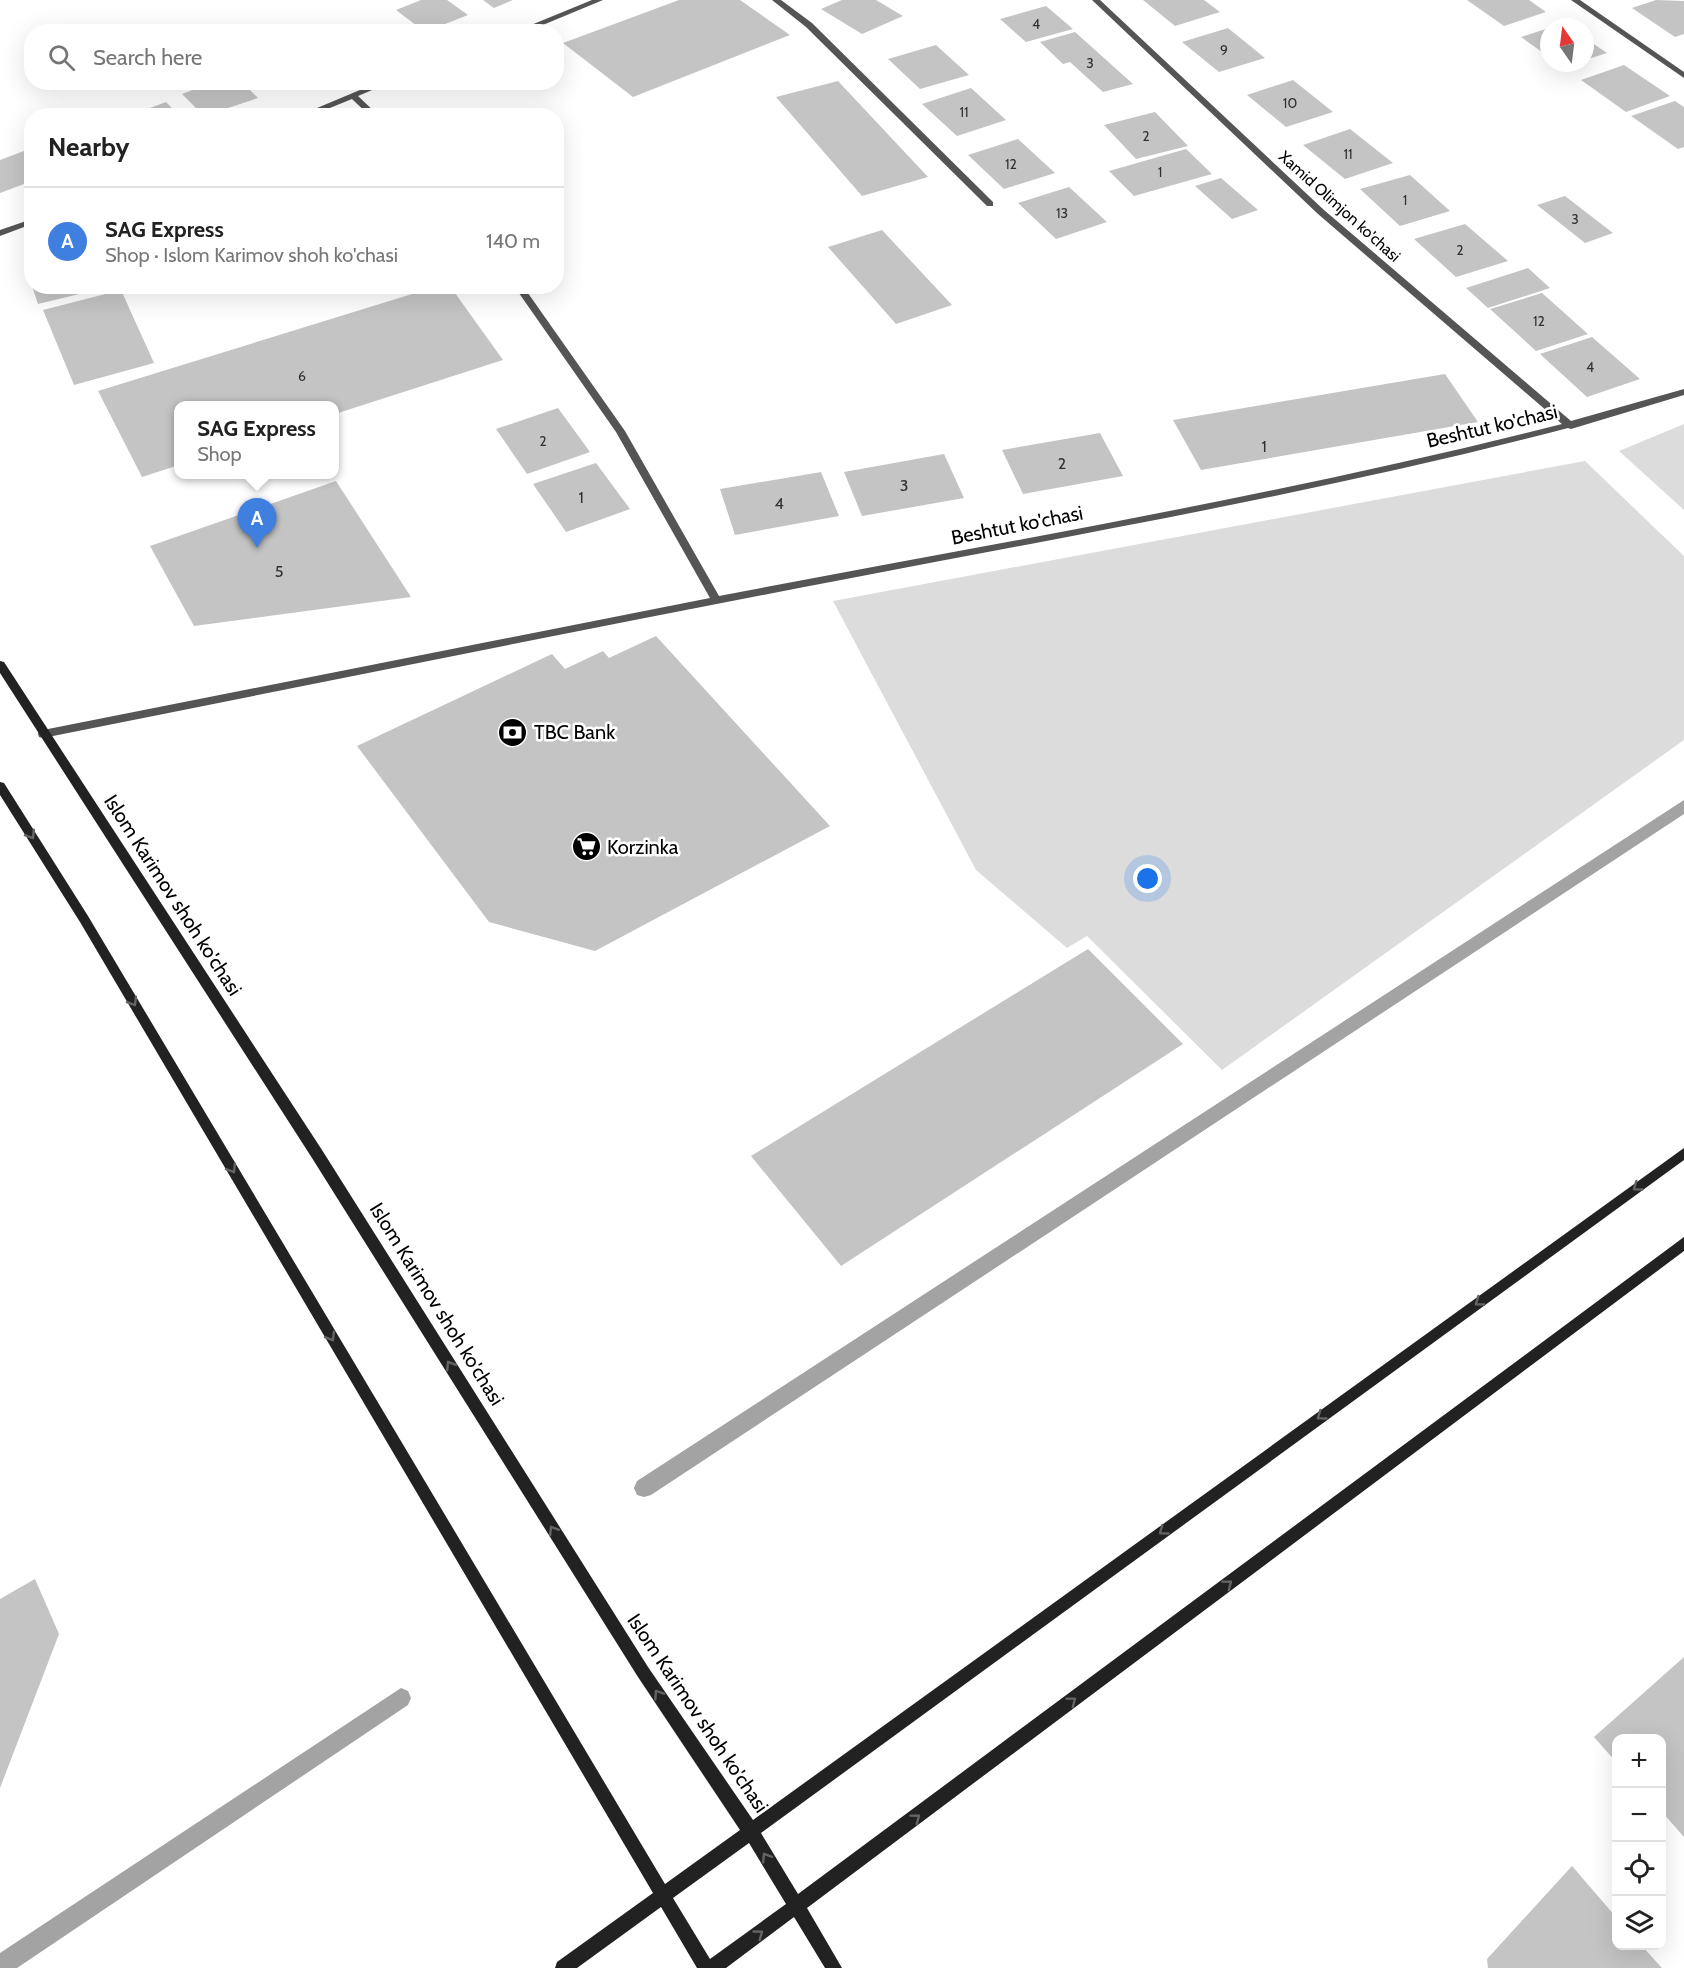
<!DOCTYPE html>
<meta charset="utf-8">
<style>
:root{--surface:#fff;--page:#f2f2f2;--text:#222;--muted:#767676;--line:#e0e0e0;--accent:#1a73e8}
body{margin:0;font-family:Cabin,sans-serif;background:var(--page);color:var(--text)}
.controls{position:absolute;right:18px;bottom:18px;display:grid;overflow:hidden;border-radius:12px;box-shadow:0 6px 24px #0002}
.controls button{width:54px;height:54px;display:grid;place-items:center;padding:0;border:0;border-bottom:2px solid var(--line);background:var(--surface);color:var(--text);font:30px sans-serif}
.compass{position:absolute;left:1540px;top:18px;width:54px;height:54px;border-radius:50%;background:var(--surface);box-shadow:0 6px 24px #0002;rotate:346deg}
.you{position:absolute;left:1148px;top:879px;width:21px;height:21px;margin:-15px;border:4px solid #fff;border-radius:50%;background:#1a73e8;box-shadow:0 0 0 9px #1a73e833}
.badge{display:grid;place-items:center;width:39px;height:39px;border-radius:50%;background:var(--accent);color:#fff;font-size:20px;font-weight:700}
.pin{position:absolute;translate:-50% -50px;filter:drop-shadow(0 2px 3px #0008)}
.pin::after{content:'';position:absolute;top:32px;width:21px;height:18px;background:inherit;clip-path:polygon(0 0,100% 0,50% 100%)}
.popup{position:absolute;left:174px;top:401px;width:165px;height:78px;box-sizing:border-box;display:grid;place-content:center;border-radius:12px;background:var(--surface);filter:drop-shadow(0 2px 4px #0005);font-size:20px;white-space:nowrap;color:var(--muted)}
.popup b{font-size:22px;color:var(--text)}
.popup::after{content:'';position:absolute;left:50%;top:100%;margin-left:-12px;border:12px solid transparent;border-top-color:var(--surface)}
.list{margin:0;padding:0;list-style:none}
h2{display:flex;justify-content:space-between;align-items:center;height:78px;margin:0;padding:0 24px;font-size:26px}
h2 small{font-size:20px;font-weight:400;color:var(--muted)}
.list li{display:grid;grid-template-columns:39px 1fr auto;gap:18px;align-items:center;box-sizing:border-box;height:108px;padding:0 24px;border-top:2px solid var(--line)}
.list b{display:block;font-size:22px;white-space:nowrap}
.list p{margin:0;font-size:20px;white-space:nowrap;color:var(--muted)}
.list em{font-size:20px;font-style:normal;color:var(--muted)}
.icon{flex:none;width:33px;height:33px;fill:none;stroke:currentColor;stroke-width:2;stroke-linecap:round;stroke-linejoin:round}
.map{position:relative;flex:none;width:1684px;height:1968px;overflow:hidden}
.search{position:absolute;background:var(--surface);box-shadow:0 6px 24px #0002;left:24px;top:24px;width:540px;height:66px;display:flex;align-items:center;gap:15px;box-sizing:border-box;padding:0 21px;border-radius:24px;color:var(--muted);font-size:22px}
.panel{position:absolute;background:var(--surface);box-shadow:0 6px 24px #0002;left:24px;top:108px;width:540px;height:186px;border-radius:24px}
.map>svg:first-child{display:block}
</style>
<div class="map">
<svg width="1684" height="1968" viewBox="0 0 1684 1968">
<rect width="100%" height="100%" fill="#fff"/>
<path fill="#dcdcdc" d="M1684,424v86l-65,-59z
M1585,461l99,95v184l-462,330 -135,-134 -20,12 -91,-78 -143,-269z"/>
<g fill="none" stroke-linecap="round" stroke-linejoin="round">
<path fill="#a3a3a3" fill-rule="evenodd" d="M1684,800v14l-1033,681 -7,2 -7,-2 -3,-7 3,-7z
M401,1688l7,3 3,7 -3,7 -391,263h-17v-15z"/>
</g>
<path fill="#c4c4c4" d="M421,0h26l21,15 -43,17 -29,-22z
M483,0h30l-19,8z
M679,0h61l50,35 -157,62 -70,-54z
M842,0h34l27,16 -41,18 -41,-25z
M1143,0h61l16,12 -45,14z
M1467,0h62l17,12 -42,14z
M1656,0l28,1v33l-9,3 -43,-29z
M1046,6l27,23 -47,13 -26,-23z
M359,24l10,8h-29v-1z
M1228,28l37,30 -46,14 -37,-30z
M1549,28v29l-28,-20z
M1075,32l58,52 -30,8 -33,-30 -7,2 -23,-22z
M1585,38l22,15 -22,7z
M936,45l33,30 -49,14 -32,-30z
M1624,65l46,31 -44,16 -45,-32z
M1293,80l40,32 -47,15 -39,-32z
M838,81l90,96 -66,19 -86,-99z
M214,82h28l16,16 -54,18 -22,-22z
M971,88l35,32 -49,16 -35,-32z
M1675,101l9,6v40l-6,2 -47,-33z
M166,102l14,14h-49v-1z
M1155,112l33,34 -52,13 -32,-34z
M1350,129l43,34 -48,16 -42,-34z
M1018,139l37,34 -51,16 -36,-34z
M1186,149l26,25 -78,22 -25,-25z
M24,151l8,8v22l-32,12v-33z
M1410,175l40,36 -50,15 -40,-37z
M1221,178l37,32 -26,9 -37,-33z
M1069,187l38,35 -51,17 -38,-36z
M1565,196l48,37 -28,10 -48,-38z
M1465,224l43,37 -52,16 -42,-38z
M882,230l70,75 -56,19 -68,-77z
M1528,268l22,20 -62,20 -22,-20z
M32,286h76v1l-70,17z
M438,286h12l53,74 -168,54v-8h-156v59l-37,12 -44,-86z
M121,290l33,73 -80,22 -31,-75z
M1542,293l46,41 -52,17 -46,-42z
M1592,337l48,42 -53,18 -47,-43z
M1445,374l33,48 -277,48 -28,-50z
M558,408l32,44 -63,22 -31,-45z
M1100,433l23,43 -100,18 -21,-44z
M944,454l20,44 -102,18 -18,-44z
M596,463l34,46 -64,23 -33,-48z
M821,472l18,44 -104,19 -15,-46z
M336,481l75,116 -217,29 -44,-80z
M656,636l174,190 -235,125 -106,-29 -132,-176 195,-92 13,15 38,-18 6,7z
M1088,949l95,95 -342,222 -90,-110z
M35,1579l24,55 -59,154v-189z
M1684,1657v180l-22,-25v-74h-46v24l-22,-25z
M1572,1866l44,51v29h26l20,22h-174l-1,-9z"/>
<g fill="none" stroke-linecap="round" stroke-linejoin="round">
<path fill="#555" fill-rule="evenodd" d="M592,0h11l-77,32h-12z
M772,0h9l31,23 181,179v4h-6l-181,-179z
M1092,0h8l224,210 247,211 113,-32v6l-113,34 -3,-1c-240,63 -484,105 -727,152 -267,51 -532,105 -798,158l-4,-1 -1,-3 1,-3 4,-1 667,-132 -94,-166 -102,-146h9l102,145 94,165c282,-54 565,-101 843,-172l-244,-210z
M1571,0h9l104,72v6z
M379,82h12l-33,14 21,20h-9l-18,-17 -42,17h-12z
M32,219v5l-32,12v-6z"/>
<path fill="#222" fill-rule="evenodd" d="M0,661l4,1 318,488 326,517 105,153 931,-672v12l-923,673 37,61 886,-657v14l-877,657 35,60h-17l-31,-51 -68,51h-29l-36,-61 -84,61h-22l2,-6 96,-69 -573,-971 -80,-127v-13l4,1 84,133 577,968 75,-54 -102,-153 -326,-519 -312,-485zM749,1843l37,61 -76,55 -37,-61z"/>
</g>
<defs><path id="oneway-chevron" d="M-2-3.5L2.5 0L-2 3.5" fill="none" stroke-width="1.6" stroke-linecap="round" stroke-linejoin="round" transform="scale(1.5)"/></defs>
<g stroke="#646464">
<use href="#oneway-chevron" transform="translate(31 835) rotate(58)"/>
<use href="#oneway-chevron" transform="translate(133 1002) rotate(59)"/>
<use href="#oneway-chevron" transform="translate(232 1169) rotate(59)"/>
<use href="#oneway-chevron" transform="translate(1637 1187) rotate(144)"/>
<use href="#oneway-chevron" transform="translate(1479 1302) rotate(144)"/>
<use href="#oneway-chevron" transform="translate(331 1337) rotate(59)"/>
<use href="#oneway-chevron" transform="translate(450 1365) rotate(-122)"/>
<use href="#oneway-chevron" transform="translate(1321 1416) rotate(144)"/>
<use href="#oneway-chevron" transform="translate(553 1530) rotate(-122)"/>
<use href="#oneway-chevron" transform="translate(1163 1531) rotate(144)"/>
<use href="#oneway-chevron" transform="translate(1228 1584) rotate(-37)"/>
<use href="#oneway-chevron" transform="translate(658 1694) rotate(-124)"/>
<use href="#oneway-chevron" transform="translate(1072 1701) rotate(-37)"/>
<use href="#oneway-chevron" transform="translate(916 1818) rotate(-37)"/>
<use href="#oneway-chevron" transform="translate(766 1857) rotate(-122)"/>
<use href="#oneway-chevron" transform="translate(759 1934) rotate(-36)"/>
</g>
<defs>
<symbol id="bank-disc" viewBox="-11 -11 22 22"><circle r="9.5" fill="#000" stroke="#fff"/><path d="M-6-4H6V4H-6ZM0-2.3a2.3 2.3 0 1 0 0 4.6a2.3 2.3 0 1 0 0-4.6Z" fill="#fff"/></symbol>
<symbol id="supermarket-disc" viewBox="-11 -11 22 22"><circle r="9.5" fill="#000" stroke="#fff"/><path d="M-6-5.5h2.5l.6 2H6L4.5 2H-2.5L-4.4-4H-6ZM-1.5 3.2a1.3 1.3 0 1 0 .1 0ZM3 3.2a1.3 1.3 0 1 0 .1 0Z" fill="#fff"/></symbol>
</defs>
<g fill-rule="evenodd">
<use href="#bank-disc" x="496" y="716" width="33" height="33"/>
<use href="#supermarket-disc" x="570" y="830" width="33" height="33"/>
</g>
<g text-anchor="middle" stroke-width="5" stroke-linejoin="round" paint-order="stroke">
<g font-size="14" fill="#313131">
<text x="1036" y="29">4</text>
<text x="1224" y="55">9</text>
<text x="1090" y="68">3</text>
<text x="1290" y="108">10</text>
<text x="964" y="117">11</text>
<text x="1146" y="141">2</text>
<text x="1348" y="159">11</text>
<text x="1011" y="169">12</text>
<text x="1160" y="177">1</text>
<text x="1405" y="205">1</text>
<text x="1062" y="218">13</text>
<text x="1575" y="224">3</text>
<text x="1460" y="255">2</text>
<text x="1539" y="326">12</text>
<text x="1590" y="372">4</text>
<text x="302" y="381">6</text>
<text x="543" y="446">2</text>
</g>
<g font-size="16" fill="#000" stroke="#fff">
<text transform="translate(1340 206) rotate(42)" y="6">Xamid Olimjon ko'chasi</text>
</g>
<g font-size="16" fill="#313131">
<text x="1264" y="452">1</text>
<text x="1062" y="469">2</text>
<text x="904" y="491">3</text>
<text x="581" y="503">1</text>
<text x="779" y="509">4</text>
<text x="279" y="577">5</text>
</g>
<g font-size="20" fill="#000" stroke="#fff">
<text transform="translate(1492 426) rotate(-13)" y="7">Beshtut ko'chasi</text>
<text transform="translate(1017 525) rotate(-11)" y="7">Beshtut ko'chasi</text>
<text transform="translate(173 895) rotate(57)" y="7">Islom Karimov shoh ko'chasi</text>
<text transform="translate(437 1304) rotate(58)" y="7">Islom Karimov shoh ko'chasi</text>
<text transform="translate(698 1713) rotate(56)" y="7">Islom Karimov shoh ko'chasi</text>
</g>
<g font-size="20" fill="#000" stroke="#fff" text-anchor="start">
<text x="534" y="739">TBC Bank</text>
<text x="607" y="854">Korzinka</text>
</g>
</g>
</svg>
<div class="controls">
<button>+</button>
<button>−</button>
<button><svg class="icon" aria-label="locate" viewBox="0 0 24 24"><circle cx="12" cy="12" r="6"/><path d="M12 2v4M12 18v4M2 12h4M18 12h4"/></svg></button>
<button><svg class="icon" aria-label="layers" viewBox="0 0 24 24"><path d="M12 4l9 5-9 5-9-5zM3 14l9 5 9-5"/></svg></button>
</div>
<svg class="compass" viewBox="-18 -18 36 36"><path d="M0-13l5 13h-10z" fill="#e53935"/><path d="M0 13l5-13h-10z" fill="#767676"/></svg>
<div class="you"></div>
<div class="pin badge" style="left:257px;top:548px;background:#3f7fe0">A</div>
<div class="popup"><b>SAG Express</b>Shop</div>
<div class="search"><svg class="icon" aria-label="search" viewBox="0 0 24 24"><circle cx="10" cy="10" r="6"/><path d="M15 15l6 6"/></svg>Search here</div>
<section class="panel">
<h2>Nearby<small></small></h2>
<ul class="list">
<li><span class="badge" style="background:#3f7fe0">A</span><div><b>SAG Express</b><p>Shop · Islom Karimov shoh ko'chasi</p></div><em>140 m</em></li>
</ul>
</section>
</div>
